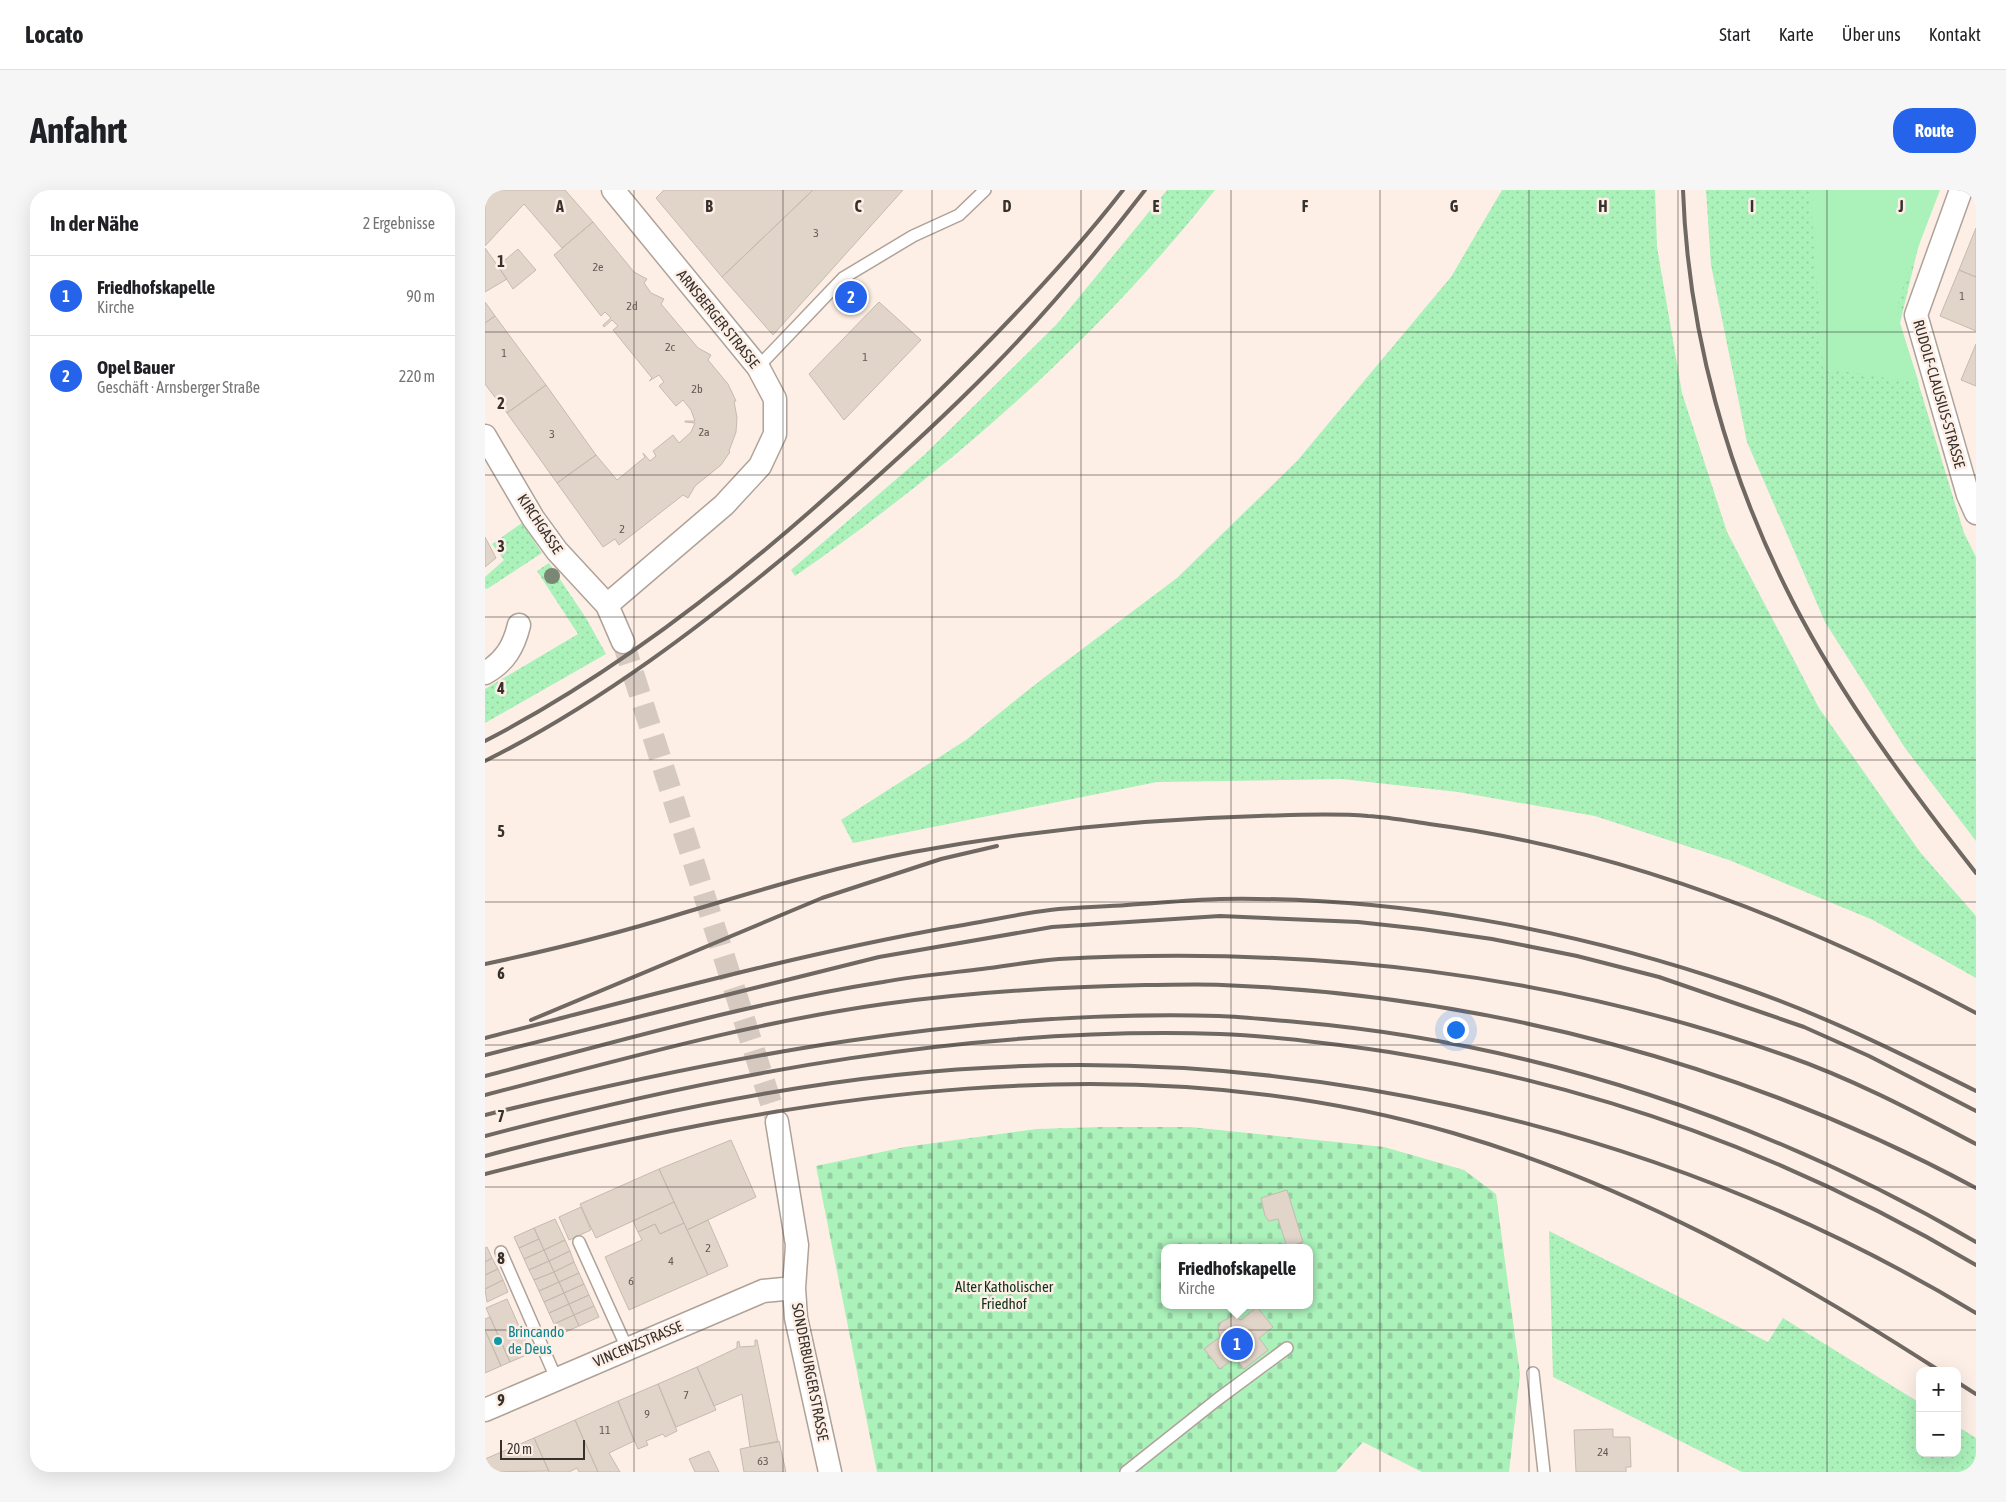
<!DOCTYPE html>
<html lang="de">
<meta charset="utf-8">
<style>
:root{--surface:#fff;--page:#f6f6f6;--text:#202124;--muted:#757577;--line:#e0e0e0;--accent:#2563eb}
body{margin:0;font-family:"Asap Condensed",sans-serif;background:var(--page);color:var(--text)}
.controls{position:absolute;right:15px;bottom:15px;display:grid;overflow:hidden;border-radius:10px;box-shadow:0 5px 20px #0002}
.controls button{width:45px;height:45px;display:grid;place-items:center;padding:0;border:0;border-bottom:1px solid var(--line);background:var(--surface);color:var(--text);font:25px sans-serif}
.scale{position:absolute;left:15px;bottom:12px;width:85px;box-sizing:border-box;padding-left:5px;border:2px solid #36312d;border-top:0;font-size:14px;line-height:18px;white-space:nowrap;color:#36312d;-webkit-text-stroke:4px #fdefe5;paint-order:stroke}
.you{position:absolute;left:970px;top:839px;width:18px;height:18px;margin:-12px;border:4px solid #fff;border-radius:50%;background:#1a73e8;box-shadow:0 0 0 8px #1a73e833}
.badge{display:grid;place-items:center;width:32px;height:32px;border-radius:50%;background:var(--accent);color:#fff;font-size:16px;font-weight:700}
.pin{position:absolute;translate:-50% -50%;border:2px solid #fff;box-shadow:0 1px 5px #0006}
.popup{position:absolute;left:676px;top:1054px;width:152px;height:65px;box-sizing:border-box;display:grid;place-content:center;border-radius:10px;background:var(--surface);filter:drop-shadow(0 1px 4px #0005);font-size:16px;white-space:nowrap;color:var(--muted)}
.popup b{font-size:19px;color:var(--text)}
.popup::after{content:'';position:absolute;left:50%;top:100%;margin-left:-10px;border:10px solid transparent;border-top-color:var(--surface)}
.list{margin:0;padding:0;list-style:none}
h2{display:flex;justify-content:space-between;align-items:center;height:65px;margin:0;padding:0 20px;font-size:21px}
h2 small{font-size:16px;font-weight:400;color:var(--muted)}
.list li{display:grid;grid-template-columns:32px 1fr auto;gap:15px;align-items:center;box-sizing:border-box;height:80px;padding:0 20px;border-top:1px solid var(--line)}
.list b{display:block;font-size:19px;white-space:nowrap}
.list p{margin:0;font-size:16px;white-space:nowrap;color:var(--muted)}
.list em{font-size:16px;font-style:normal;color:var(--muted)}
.map{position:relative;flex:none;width:1491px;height:1282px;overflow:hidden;border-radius:20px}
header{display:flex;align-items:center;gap:30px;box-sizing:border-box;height:70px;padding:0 25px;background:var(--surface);border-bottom:1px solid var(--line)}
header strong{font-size:24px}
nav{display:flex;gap:28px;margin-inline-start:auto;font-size:18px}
.intro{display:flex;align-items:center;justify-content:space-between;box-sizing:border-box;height:120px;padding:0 30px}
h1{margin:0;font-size:35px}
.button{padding:12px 22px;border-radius:20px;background:var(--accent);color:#fff;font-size:18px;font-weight:700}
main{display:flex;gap:30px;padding:0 30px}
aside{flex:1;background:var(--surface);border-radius:20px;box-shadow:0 5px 20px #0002}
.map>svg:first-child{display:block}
</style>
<header>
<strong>Locato</strong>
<nav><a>Start</a><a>Karte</a><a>Über uns</a><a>Kontakt</a></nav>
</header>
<div class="intro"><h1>Anfahrt</h1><a class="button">Route</a></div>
<main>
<aside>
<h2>In der Nähe<small>2 Ergebnisse</small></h2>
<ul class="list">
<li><span class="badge">1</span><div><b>Friedhofskapelle</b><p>Kirche</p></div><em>90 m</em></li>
<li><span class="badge">2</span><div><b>Opel Bauer</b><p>Geschäft · Arnsberger Straße</p></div><em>220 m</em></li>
</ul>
</aside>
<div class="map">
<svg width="1491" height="1282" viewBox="0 0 1491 1282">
<defs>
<pattern id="grass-dots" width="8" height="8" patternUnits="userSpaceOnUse" patternTransform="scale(1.25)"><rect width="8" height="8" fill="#aaf1ba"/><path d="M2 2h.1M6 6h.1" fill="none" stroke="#93cfa0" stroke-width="1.8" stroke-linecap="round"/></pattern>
<pattern id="cemetery-stones" width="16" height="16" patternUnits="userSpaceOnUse" patternTransform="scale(1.25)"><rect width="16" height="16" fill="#aaf1ba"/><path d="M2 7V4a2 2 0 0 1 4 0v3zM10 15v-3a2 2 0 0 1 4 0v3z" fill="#93cfa0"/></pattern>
</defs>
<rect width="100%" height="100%" fill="#fdefe5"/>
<path fill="url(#grass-dots)" d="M682,0h48c-119,151 -263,277 -420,386l-4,-6 132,-114 134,-132z
M1017,0h153l2,57 25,146 45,139 92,176 101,144 56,64v62l-103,-58 -144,-60 -134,-44 -137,-24 -116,-13 -185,3 -304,61 -12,-23 125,-80 71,-57 140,-105 120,-117 154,-184z
M1221,0h226l-32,133 64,210 12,24v284l-71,-93 -80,-126 -78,-180 -36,-177z
M37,333l20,30 -55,36 -2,-1v-11l19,-17 -12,-16z
M64,373l37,55 20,36 -121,69v-34l93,-55 -41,-63z
M1064,1041l219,111 15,-24 137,85v50h37v-27l19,12v34h-234l-189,-95z"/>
<path fill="url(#cemetery-stones)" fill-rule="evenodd" d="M618,937h87l194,20 80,23 32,24 24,180 -11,98h-87l-59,-30 -27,30h-459l-61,-306 89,-19 132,-18zM680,1058h144v57h-144z"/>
<path fill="#aaf1ba" d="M1325,0h130l-42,110 1,21 20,62 -96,-15z"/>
<path fill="#e1d4c9" stroke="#c6bab0" d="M0,0h80l28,32 -31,26 -38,-44 -39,42z
M179,0h149l-91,87 -66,-79z
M328,0h90l-130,145 -51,-58z
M108,32l41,50 13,7 -3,4 7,10 13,6 -3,5 37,44 13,7 -3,5 20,24 8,17h-2l3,17 -1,14 -7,19 1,1 -9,13 -26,21 -7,12 -5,-3 -64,50 -4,-6 -12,8 -46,-64 39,-28 21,25 28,-23 -2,-4 7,8 6,-5 -3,-5 20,-16 6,8 12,-11 4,-9 -10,-1v-1h10l-4,-11 -8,-10 -7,6 -17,-20 5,-4 -5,-7 -10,6 3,-3 -39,-48 5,-4 -6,-6 -8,7 -1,-2 8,-7 -6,-6 -4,4 -47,-61z
M1491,38v49l-17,-7z
M0,58l22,31 -22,13z
M33,59l18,21 -23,19 -15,-23z
M1474,80l17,7v54l-36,-15z
M0,112l10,14 -10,7z
M394,112l42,38 -77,80 -35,-46z
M10,126l51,69 -39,28 -22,-29v-61z
M1491,154v42l-15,-6z
M61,195l50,70 -39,28 -50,-70z
M0,347l11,21 -11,9z
M246,950l25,57 -69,33 -28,-61z
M174,979l15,33 -78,36 -16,-34z
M802,1000l16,52 -16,5 -9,-28 -9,2 -4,-5 -4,-18z
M189,1012l10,21 -24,11 -5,-10 -17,8 -5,-11z
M96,1017l10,23 -22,10 -10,-23z
M70,1029l10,21 -21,10 -10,-22z
M223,1030l20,46 -20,9 -21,-45z
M199,1033l24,52 -79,35 -24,-53 37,-17 -4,-8 17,-8 5,10z
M49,1038l5,11 -20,9 -5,-11z
M54,1049l5,11 -20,9 -5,-11z
M80,1050l5,11 -21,10 -5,-11z
M2,1057l5,11 -7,4v-14z
M59,1060l5,11 -20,9 -5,-11z
M85,1061l4,11 -20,10 -5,-11z
M7,1068l6,11 -13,6v-13z
M64,1071l5,11 -20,8 -5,-10z
M89,1072l5,11 -20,9 -5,-10z
M13,1079l5,11 -18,9v-14z
M69,1082l5,10 -20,9 -5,-11z
M94,1083l5,11 -20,9 -5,-11z
M18,1090l5,12 -21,10 -2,-13z
M74,1092l5,11 -20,9 -5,-11z
M99,1094l5,11 -20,9 -5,-11z
M79,1103l5,11 -20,9 -5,-11z
M104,1105l5,11 -20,9 -5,-11z
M22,1109l24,54 -21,9 -24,-54z
M84,1114l5,11 -20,9 -5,-11z
M109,1116l5,11 -20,9 -5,-11z
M772,1117l16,20 -14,11 9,12 -24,19 -9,-12 -15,12 -16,-20 16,-12 -2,-8 3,-7 12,-6 8,4z
M89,1125l5,11 -20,9 -5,-11z
M5,1127l20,45 -9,4 -16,-36v-11z
M0,1140l16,36 -16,7z
M270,1150h2l21,102 -28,5 -8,-53 -28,12 -17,-39 40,-19v-6l2,-1 1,6 15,-1z
M212,1177l19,43 -40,17 -18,-43z
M173,1194l19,47 -12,6 -2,-3 -17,7 2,4 -10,4 -20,-48z
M133,1211l16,40 -25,12 11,19h-22l-23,-52z
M90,1230l23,52h-19l-2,-4 -8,4h-20l-15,-34z
M1128,1239v8h17l1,30h-5v5h-50l-2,-42z
M49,1248l15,33 -64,1v-13z
M294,1251l7,31h-42l-4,-23z
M224,1261l10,21h-24l-6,-13z"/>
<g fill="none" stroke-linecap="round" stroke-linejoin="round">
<path stroke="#d5c9c0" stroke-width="22" stroke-dasharray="22 11" stroke-linecap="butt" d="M138,452l154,480"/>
<defs>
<path id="service" d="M273,177l85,-89 70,-42 46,-21 26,-25
M94,1052l48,106
M16,1062l55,126
M1048,1183l11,99
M641,1282l92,-73 69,-51"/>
<path id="minor" d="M1476,0l-45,125 52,180 8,18
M0,246l48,82 24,33 50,54 16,37
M122,415l117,-100 36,-39 15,-32v-35l-17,-32 -145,-177
M0,483c20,-11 29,-27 34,-48
M292,932l20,123 -3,43 2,30 34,154
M0,1220l278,-119 31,-3"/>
</defs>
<use href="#service" stroke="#afa298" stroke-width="14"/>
<use href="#minor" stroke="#afa298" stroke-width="25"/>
<use href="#service" stroke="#fff" stroke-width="11"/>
<use href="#minor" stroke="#fff" stroke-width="22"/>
<path stroke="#706862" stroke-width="4" d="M1198,0c5,143 45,286 110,412 50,97 116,186 183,271
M0,551c161,-83 313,-212 442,-338 69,-67 137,-137 196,-213
M0,571c114,-57 218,-136 316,-218 66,-56 131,-114 192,-176 54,-55 105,-116 152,-177
M0,774c66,-14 131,-30 195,-50 77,-23 154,-47 233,-62 114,-21 231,-33 346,-36 36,-1 73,-3 109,0 20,1 41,5 61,8 193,25 377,98 547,189
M46,830l291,-122 119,-39 56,-13
M0,848c155,-40 309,-83 466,-111 33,-5 66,-13 99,-17 26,-3 52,-3 77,-5 31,-2 62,-5 93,-6 173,-3 353,30 516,86 83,28 162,67 240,106
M0,865l394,-98 173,-30 168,-11 138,6 64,7 70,10 85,17 82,21 145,50 65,29 107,55
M0,886c131,-34 264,-73 398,-94 33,-6 66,-9 99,-13 25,-3 51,-8 77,-10 251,-13 491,13 728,97 66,23 128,56 189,88
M0,905c132,-34 264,-72 399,-91 86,-12 174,-17 261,-19 26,0 52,-1 77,0 262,10 523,79 754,203
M0,925c240,-59 486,-106 734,-99 26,1 52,4 78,6 240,21 471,99 679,220
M0,946c238,-63 488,-110 735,-102 56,2 114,10 169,18 212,34 402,104 587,213
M0,966c135,-36 272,-66 411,-81 372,-40 759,44 1080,238
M0,984c314,-80 650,-134 968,-41 175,51 335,140 487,238
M1472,1192l19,12"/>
</g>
<circle fill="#7a8775" cx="67" cy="386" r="8"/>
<path fill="none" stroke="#36312d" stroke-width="1" stroke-opacity="0.55" d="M149,0v1282M298,0v1282M447,0v1282M596,0v1282M746,0v1282M895,0v1282M1044,0v1282M1193,0v1282M1342,0v1282M0,142h1491M0,285h1491M0,427h1491M0,570h1491M0,712h1491M0,855h1491M0,997h1491M0,1140h1491"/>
<circle fill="#0f9aa8" stroke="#fdefe5" stroke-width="2" cx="13" cy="1151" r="5"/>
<g text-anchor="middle" stroke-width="5" stroke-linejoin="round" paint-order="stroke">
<g font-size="12" fill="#615a54">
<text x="331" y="47">3</text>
<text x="113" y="81">2e</text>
<text x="1477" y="110">1</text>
<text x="147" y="120">2d</text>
<text x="185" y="161">2c</text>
<text x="19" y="167">1</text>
<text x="380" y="171">1</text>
<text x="212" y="203">2b</text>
<text x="219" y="246">2a</text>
<text x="67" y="248">3</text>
<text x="137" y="343">2</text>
<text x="223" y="1062">2</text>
<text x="186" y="1075">4</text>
<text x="146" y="1095">6</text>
<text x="201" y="1209">7</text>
<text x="162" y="1228">9</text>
<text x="120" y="1244">11</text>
<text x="1118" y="1266">24</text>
<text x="278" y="1275">63</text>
</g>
<g font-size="15" fill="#36312d" stroke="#fdefe5">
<text transform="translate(233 129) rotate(51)" y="5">ARNSBERGER STRASSE</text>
<text transform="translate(1454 204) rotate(74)" y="5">RUDOLF-CLAUSIUS-STRASSE</text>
<text transform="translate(55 334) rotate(56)" y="5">KIRCHGASSE</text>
<text transform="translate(153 1154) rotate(-23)" y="5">VINCENZSTRASSE</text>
<text transform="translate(325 1182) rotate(79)" y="5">SONDERBURGER STRASSE</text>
</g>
<g font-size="15" fill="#0f321a" stroke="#fdefe5">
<text x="519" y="1102">Alter Katholischer<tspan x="519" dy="17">Friedhof</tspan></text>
</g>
<g font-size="15" fill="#0d838f" stroke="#fdefe5" text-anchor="start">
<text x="23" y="1147">Brincando<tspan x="23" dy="17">de Deus</tspan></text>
</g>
</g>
<g font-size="16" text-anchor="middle" font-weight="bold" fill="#36312d" stroke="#fdefe5" stroke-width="5" stroke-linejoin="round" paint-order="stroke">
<text x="75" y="22">A</text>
<text x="224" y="22">B</text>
<text x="373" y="22">C</text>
<text x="522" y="22">D</text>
<text x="671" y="22">E</text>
<text x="820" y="22">F</text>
<text x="969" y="22">G</text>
<text x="1118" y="22">H</text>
<text x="1267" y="22">I</text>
<text x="1416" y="22">J</text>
<text x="16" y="77">1</text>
<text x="16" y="219">2</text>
<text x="16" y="362">3</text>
<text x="16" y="504">4</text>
<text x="16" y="647">5</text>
<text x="16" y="789">6</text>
<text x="16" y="932">7</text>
<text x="16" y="1074">8</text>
<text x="16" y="1216">9</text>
</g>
</svg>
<div class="controls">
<button>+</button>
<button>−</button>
</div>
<div class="scale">20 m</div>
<div class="you"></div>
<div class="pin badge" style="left:752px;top:1154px">1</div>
<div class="popup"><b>Friedhofskapelle</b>Kirche</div>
<div class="pin badge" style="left:366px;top:107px">2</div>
</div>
</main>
